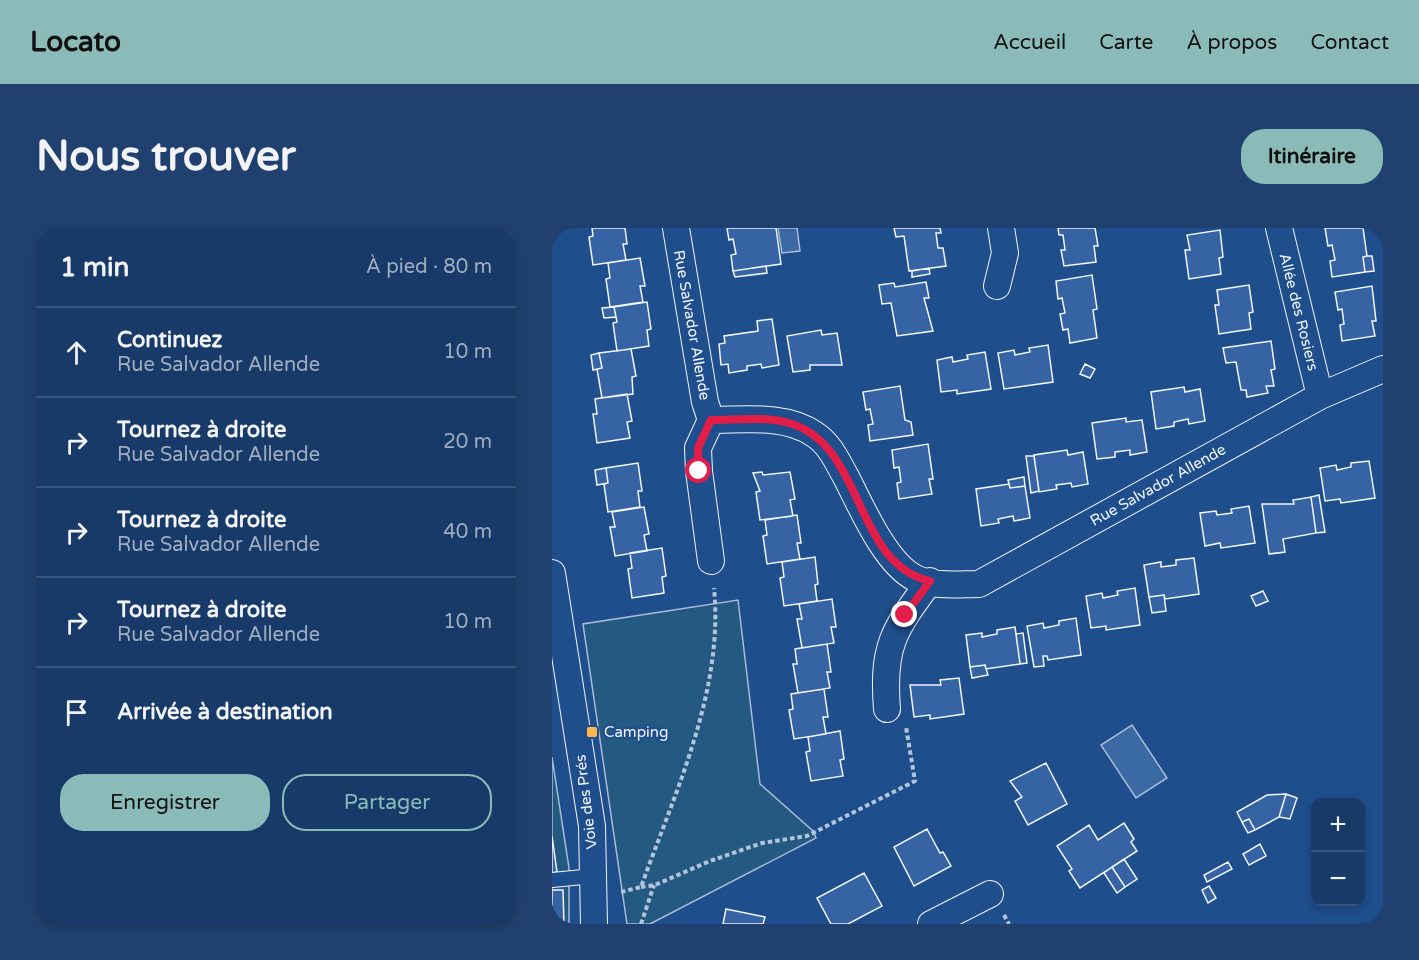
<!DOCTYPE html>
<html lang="fr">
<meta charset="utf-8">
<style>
:root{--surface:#173a69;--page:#20416f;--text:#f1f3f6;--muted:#9eadc0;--line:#36547d;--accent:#8bbbb9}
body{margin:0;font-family:"Varela Round",sans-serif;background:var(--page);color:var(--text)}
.controls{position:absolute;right:18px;bottom:18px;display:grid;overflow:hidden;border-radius:12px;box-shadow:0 3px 9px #0003}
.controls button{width:54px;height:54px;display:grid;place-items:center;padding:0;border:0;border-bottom:2px solid var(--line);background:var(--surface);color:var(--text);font:30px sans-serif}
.stop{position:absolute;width:18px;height:18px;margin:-14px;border:4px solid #e11d48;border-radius:50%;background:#fff}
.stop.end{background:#e11d48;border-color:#fff;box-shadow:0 2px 6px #0008}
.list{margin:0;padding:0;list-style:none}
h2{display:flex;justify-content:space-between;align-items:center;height:78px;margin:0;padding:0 24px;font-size:26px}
h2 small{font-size:20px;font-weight:400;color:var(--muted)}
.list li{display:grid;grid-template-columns:39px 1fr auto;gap:18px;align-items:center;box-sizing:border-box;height:90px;padding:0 24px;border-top:2px solid var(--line)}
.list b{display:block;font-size:22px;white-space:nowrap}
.list p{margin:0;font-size:20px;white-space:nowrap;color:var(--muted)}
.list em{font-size:20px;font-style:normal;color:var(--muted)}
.actions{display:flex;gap:12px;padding:18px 24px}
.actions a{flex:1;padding:14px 0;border:2px solid var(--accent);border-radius:24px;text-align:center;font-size:21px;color:var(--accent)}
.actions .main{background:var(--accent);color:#111}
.icon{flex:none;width:33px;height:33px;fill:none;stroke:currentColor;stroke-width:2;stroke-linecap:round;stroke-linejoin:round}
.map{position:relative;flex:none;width:831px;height:696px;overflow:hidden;border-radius:24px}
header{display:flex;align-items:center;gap:36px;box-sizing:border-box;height:84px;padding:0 30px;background:var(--accent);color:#111}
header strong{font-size:28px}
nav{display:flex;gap:33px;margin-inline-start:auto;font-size:21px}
.intro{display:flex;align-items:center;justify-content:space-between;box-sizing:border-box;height:144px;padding:0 36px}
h1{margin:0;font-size:42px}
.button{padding:15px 27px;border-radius:24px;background:var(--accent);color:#111;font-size:21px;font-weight:700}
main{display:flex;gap:36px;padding:0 36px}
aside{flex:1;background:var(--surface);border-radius:24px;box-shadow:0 3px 9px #0003}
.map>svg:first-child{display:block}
</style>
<header>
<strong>Locato</strong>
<nav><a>Accueil</a><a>Carte</a><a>À propos</a><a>Contact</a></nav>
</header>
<div class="intro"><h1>Nous trouver</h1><a class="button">Itinéraire</a></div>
<main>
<aside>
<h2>1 min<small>À pied · 80 m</small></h2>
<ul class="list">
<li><svg class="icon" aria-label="ahead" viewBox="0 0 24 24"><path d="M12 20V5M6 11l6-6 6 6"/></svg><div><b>Continuez</b><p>Rue Salvador Allende</p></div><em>10 m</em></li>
<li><svg class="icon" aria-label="right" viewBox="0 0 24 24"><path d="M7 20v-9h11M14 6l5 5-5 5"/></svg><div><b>Tournez à droite</b><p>Rue Salvador Allende</p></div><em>20 m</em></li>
<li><svg class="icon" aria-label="right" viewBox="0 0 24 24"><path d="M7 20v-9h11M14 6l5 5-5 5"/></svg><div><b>Tournez à droite</b><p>Rue Salvador Allende</p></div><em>40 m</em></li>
<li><svg class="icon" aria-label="right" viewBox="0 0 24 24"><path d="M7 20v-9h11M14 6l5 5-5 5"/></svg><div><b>Tournez à droite</b><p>Rue Salvador Allende</p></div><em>10 m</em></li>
<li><svg class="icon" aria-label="arrive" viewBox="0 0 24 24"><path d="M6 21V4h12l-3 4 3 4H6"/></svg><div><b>Arrivée à destination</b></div></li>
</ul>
<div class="actions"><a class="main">Enregistrer</a><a>Partager</a></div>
</aside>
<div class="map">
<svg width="831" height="696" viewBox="0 0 831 696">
<rect width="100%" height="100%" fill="#1f4e8c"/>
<path fill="#245a82" stroke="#a8bbd7" stroke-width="1.5" d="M186,372l22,184 53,47 3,7 -166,86h-23l-44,-300z
M0,529l17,111v56h-17z"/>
<path fill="#3b69a3" stroke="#a8bbd7" stroke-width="1.5" d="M226,0h19l3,23 -18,2z
M580,497l35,53 -31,20 -35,-53z"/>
<path fill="#3563a3" stroke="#f2f6ff" stroke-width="1.5" d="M40,0h33l2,16h-4l3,16 -33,5 -4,-28 4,-1z
M175,0h49l5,36 -48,7 -2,-16 5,-1 -3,-15 -4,1z
M342,0h46l1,5h-5l2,15h5l3,18 -37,5 -5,-35 -8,1z
M506,0h37l3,18h-4l2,16 -32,4 -3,-16h4l-2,-15h-4z
M773,0h38l4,28 -4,1 2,15 -33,5 -2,-16 5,-1 -3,-15 -4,1z
M668,2l3,27 -4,1 2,16 -32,5 -4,-29h5l-3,-15z
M815,28h5l2,15 -9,1 -2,-15z
M88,30l5,28h-5l3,16 -33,5 -4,-28 4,-1 -2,-15z
M214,38l1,7 -32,4 -2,-6z
M377,40l1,6 -18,3v-6z
M540,47l5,34 -4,1 4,28 -27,5 -2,-14 -5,1 -3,-16 5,-1 -3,-15 -4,1 -2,-18z
M374,54l3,16h-5l9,33 -36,5 -6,-33 -9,1 -3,-19 15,-2 1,4z
M697,57l4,27 -4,1 2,16 -32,5 -4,-29h4l-2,-15z
M820,58l4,35h-4l3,15 -33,5 -2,-16 4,-1 -2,-15 -4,1 -3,-18z
M95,74l4,27 -4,1 2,16 -32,5 -4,-28 4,-1 -3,-15z
M62,79l2,10 -12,1 -2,-10z
M220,91l7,46 -17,3 -1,-4 -14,2v4l-18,3 -1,-9 -7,1 -2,-21 6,-1 -1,-7 34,-5 -1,-10z
M269,102l1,5 15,-2 5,32h-32v5l-17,2 -6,-36z
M719,113l4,28 -4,1 3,16h-8l2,7 -21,4 -1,-7h-5l-5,-28 -10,1 -3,-15z
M496,117l5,37 -49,7 -6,-36 16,-3 1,5 15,-3 -1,-4z
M79,121l5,27 -4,1 1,17 -31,4 -5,-29 5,-1 -3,-15z
M433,124l6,37 -34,5v-4l-16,2 -4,-32 15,-3 1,5 15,-3 -1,-4z
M47,125l3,15 -9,2 -2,-15z
M533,136l10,5 -5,9 -10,-4z
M348,158l5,34 6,2 2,13 -43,6 -2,-16 5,-1 -3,-15 -4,1 -3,-18z
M632,159l1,5 15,-3 5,32 -16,3 -1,-5 -14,3v4l-18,3 -5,-37z
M75,166l5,27 -5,1 3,16 -33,5 -4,-29h4l-2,-15z
M574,190v4l16,-2 5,32 -17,3v-5l-15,2v5l-18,2 -5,-36z
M376,216l5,35h-4l3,15 -33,5 -2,-16 4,-1 -2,-15 -5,1 -2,-18z
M515,222l1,5 15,-3 5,32 -16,3 -1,-4 -15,2 1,4 -18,3 -5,-37z
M474,228h8l5,35 -8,2z
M817,233l6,37 -34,5 -1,-4 -15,2 -5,-33 16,-3 1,5 14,-3v-4z
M86,235l4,28h-4l2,16 -32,5 -4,-28 4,-1 -2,-15z
M54,240l2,15 -11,2 -2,-15z
M210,244l1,3 27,-3 5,27 -5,1 3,16 -33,4 -4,-28 4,-1 -7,-18z
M472,249l1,9 -15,2 -2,-8z
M457,256l1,4 15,-2 5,32 -16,3 -1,-5 -15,3 1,4 -18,3 -5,-37z
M767,267l6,37 -9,1 -5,-36z
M759,269l5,36 -33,6 2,13 -16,2 -7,-50h32l-1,-4z
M697,278l6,37 -34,5 -1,-5 -15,3 -5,-33 16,-2 1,4 15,-2 -1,-4z
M92,279l5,27 -5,1 3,16 -32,5 -5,-29h5l-3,-15z
M245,287l4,28h-4l3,16 -33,5 -4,-28 4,-1 -2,-15z
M110,320l4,28 -4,1 2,16 -32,5 -4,-29 4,-1 -2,-15z
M263,329l3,27 -3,1 2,16 -33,5 -4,-28 4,-1 -2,-15z
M642,330l5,36 -34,5 -1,-4 -15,2 -5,-32 17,-3v5l15,-2v-5z
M583,360l5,37 -34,5v-4l-15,2 -5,-32 16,-3 1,5 15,-3 -1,-4z
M711,363l5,10 -12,5 -5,-10z
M612,367l2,16 -14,2 -3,-16z
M280,371l4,28h-5l3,16 -32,5 -5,-29h5l-3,-15z
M524,390l5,37 -33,5 -1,-4h-4l1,10 -10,1 -7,-41 16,-3 1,5 15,-3v-4z
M463,399l5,37 -34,5 -1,-4 -15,2 -4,-32 16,-2v4l15,-3v-4z
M471,405l4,30 -7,1 -4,-30z
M275,416l4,28h-4l3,16 -32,5 -5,-29h4l-2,-15z
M433,437l3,10 -16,3 -2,-11z
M407,450l5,36 -34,5v-4l-16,2 -4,-32h31l-1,-5z
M272,461l4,28h-5l3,17 -32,5 -5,-29 4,-1 -2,-15z
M288,503l4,28 -4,1 3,16 -32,5 -5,-29 4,-1 -2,-14z
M494,535l21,41 -39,21 -13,-24 7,-4 -12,-16z
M734,566l11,4 -7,21 -11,-2z
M734,566l-7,23 -24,13 -6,-11 -7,3 -5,-10 30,-17z
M697,591l6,11 -7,3 -6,-11z
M572,595l10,16 -3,3 6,9 -57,37 -11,-17 3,-2 -15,-23 32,-21 9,15z
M375,601l13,24 3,-1 8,14 -37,20 -20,-39z
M0,608l5,36 -5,1z
M708,616l6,12 -17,9 -6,-11z
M572,631l13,20 -12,8 -13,-20z
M676,634l4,7 -25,13 -3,-7z
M560,639l13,20 -8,6 -13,-20z
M312,645l18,33 -34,18h-17l-14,-26z
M657,658l7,12 -8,5 -6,-13z
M0,662h11l1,34h-12z
M174,681l39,8 -2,7h-40z"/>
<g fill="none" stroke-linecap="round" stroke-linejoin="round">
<defs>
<path id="service" d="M0,652l41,-4"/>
<path id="minor" d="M124,0l29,174 6,18c33,0 74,-6 103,14 16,10 23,27 32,43 15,29 39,86 69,101 19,9 43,6 64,6l341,-188 63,-27
M727,0l41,168
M445,58l8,-33 -4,-25
M159,192l-13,28 1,23 12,90
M0,345l40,253 2,98
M335,481c-5,-64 7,-79 43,-128
M379,696l59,-30"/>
</defs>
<use href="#service" stroke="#f2f6ff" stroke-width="16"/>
<use href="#minor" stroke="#f2f6ff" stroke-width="28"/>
<path stroke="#b3c4dc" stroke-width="4" stroke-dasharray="4.5 3" stroke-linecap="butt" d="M89,659l14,-2 55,-24 52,-18 45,-7 108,-55 -9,-54
M69,664l20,-5c34,-95 83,-196 73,-299
M452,687l5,9
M89,696l13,-39"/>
<use href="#service" stroke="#1f4e8c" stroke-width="14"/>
<use href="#minor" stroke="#1f4e8c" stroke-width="26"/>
</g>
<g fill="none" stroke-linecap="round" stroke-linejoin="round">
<path stroke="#e11d48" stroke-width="8" d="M147,243l-1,-23 13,-28c25,0 54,-4 78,3 76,21 64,141 141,158l-25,34"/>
</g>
<rect fill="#ffb74d" stroke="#1f4e8c" stroke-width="2" x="34" y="498" width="12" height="12" rx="3"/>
<g text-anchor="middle" stroke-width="4.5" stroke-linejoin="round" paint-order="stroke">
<g font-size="15" fill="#f2f6ff" stroke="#1f4e8c">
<text transform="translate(747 84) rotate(76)" y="5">Allée des Rosiers</text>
<text transform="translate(140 97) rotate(80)" y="5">Rue Salvador Allende</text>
<text transform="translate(606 257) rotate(-29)" y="5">Rue Salvador Allende</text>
<text transform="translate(34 574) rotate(-97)" y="5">Voie des Prés</text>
</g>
<g font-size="15" fill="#f2f6ff" stroke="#1f4e8c" text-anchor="start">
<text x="52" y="509">Camping</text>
</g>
</g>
</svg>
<div class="controls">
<button>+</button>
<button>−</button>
</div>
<div class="stop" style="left:147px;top:243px"></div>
<div class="stop end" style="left:353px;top:387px"></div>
</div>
</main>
